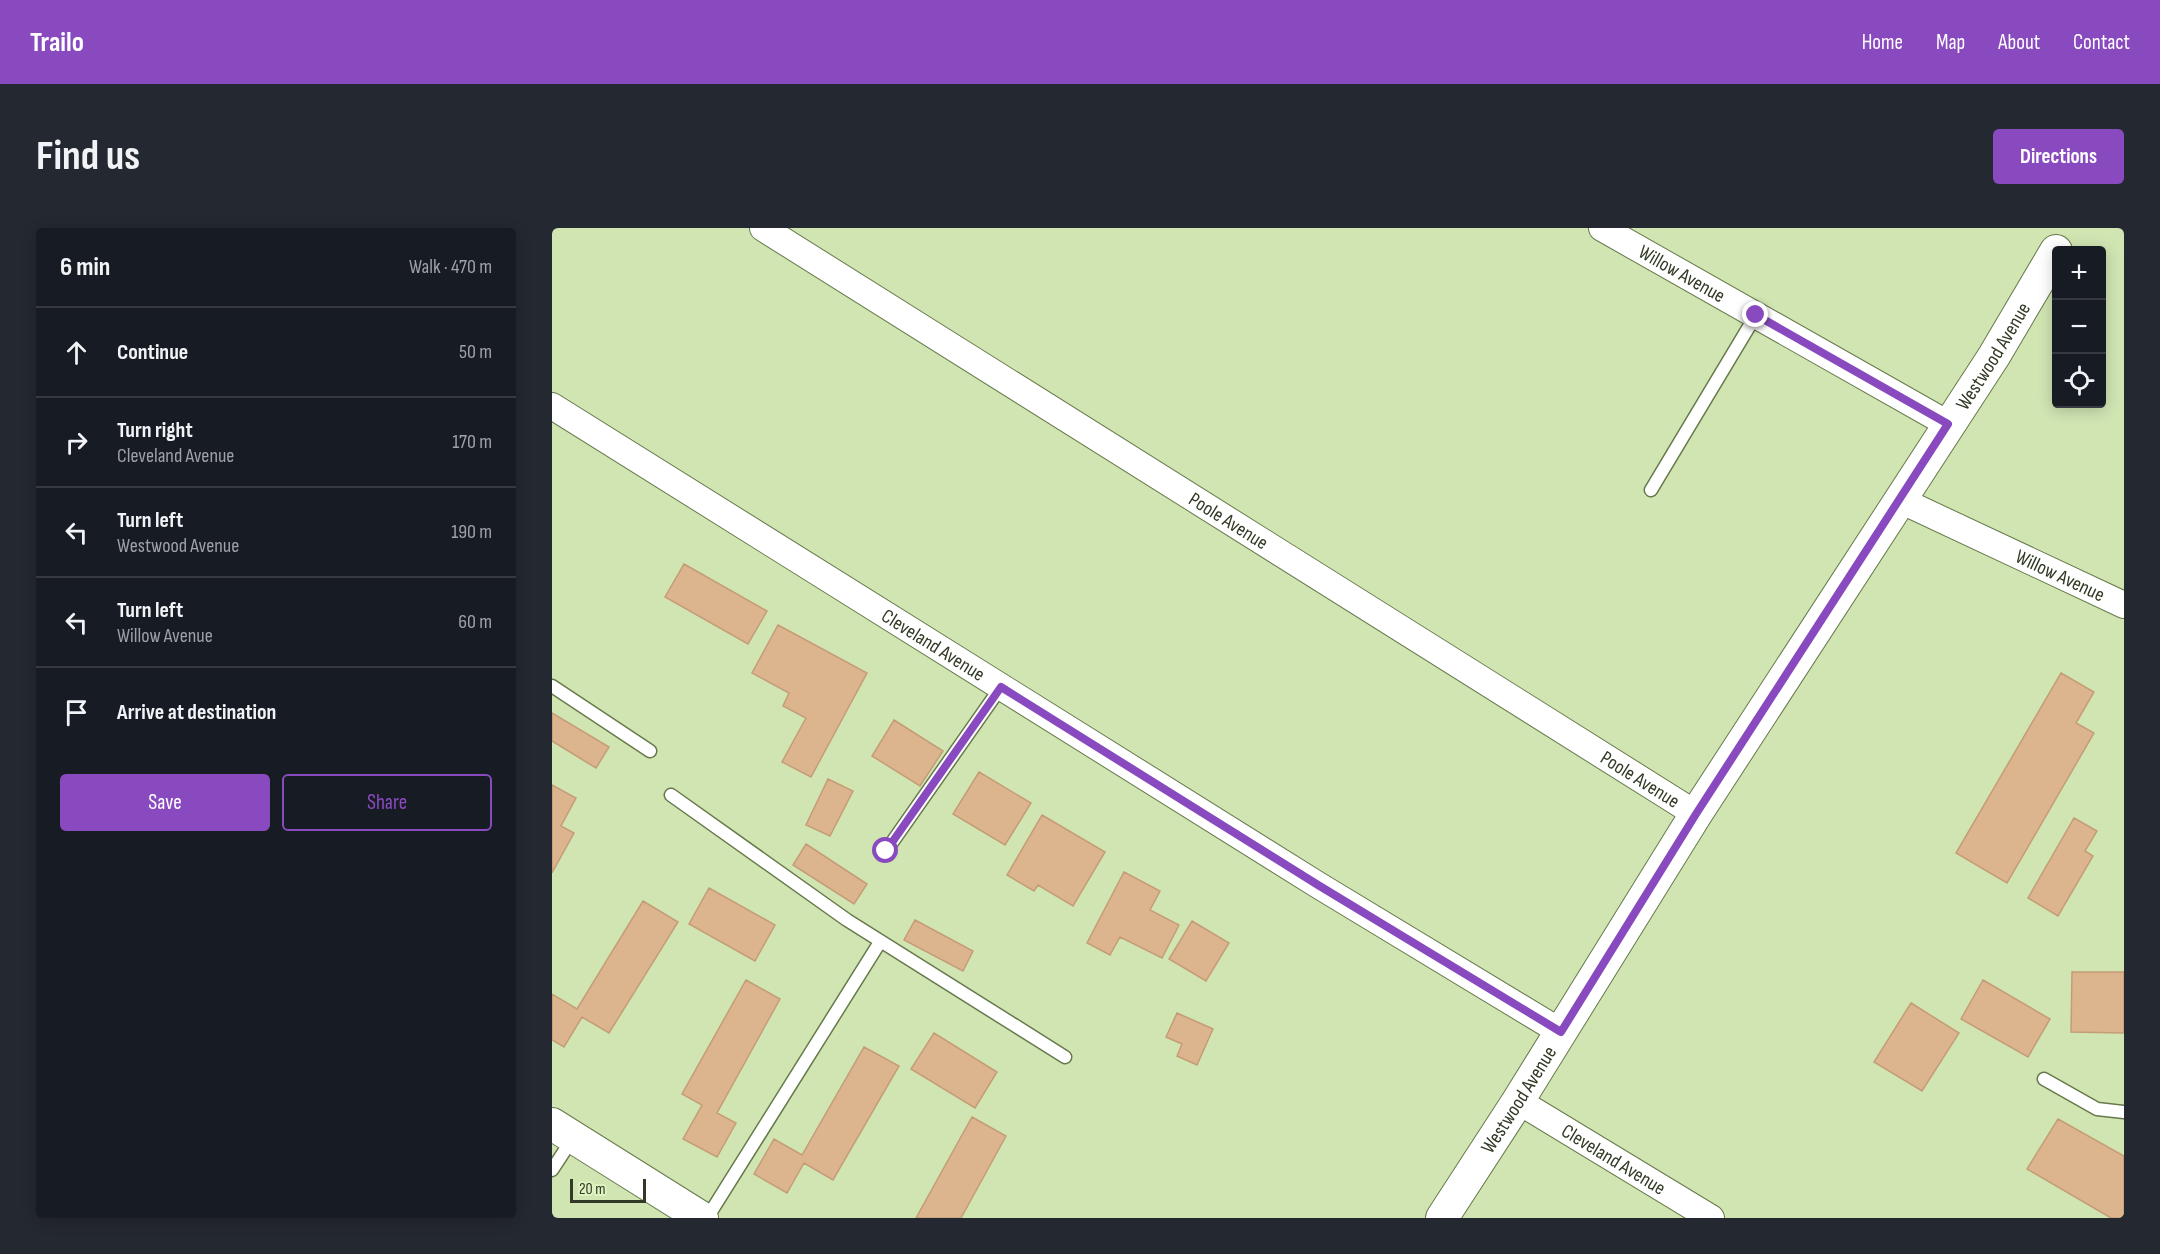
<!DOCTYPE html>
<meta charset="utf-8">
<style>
:root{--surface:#171b24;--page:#242831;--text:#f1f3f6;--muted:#9ea1a6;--line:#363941;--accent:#894abf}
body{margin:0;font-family:"Sofia Sans Condensed",sans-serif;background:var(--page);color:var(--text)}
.controls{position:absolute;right:18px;top:18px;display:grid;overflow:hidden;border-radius:6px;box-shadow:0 3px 15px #0003}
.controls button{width:54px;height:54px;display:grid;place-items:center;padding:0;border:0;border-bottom:2px solid var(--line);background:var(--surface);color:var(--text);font:30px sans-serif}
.scale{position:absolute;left:18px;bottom:15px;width:76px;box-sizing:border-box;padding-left:6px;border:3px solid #323a26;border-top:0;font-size:16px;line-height:21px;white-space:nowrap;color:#323a26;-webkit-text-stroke:4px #def3c0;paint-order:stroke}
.stop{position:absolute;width:18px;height:18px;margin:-14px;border:4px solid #894abf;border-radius:50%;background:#fff}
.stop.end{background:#894abf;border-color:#fff;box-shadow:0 2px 6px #0008}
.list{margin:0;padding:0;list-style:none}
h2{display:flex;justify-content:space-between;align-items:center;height:78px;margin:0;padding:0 24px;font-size:26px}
h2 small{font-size:20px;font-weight:400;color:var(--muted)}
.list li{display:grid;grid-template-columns:39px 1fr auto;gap:18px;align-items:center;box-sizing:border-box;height:90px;padding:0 24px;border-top:2px solid var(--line)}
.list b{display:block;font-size:22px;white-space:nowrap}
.list p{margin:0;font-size:20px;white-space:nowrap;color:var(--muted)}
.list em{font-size:20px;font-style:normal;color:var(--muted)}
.actions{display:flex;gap:12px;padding:18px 24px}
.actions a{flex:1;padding:14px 0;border:2px solid var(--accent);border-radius:6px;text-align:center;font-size:21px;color:var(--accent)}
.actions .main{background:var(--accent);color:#fff}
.icon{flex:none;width:33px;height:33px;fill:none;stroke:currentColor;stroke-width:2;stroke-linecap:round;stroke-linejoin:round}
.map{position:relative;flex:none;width:1572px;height:990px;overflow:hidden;border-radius:6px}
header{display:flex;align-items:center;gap:36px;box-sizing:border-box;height:84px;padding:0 30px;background:var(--accent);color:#fff}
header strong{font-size:28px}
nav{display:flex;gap:33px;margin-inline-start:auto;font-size:21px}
.intro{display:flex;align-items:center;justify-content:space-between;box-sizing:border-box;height:144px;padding:0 36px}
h1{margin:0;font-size:42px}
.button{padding:15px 27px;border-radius:6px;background:var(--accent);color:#fff;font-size:21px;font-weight:700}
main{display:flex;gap:36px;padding:0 36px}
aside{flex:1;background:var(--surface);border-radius:6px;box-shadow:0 3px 15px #0003}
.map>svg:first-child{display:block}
</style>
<header>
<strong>Trailo</strong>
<nav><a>Home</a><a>Map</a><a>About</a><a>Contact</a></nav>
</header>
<div class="intro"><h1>Find us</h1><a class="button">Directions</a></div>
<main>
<aside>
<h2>6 min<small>Walk · 470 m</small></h2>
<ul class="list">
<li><svg class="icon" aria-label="ahead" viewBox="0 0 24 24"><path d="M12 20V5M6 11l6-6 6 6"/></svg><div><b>Continue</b></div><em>50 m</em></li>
<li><svg class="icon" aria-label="right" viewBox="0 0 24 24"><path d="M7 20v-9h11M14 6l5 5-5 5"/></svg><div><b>Turn right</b><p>Cleveland Avenue</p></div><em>170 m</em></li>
<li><svg class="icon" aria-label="left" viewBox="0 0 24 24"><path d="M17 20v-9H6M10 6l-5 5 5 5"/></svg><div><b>Turn left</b><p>Westwood Avenue</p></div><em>190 m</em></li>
<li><svg class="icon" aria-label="left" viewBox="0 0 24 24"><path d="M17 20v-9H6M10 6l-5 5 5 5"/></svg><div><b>Turn left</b><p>Willow Avenue</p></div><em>60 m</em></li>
<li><svg class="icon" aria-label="arrive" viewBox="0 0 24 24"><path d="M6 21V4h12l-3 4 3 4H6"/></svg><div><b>Arrive at destination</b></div></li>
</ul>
<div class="actions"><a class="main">Save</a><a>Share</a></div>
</aside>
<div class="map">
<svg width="1572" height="990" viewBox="0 0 1572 990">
<rect width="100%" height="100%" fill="#d1e5b3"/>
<path fill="#dcb48d" stroke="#c49d77" stroke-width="1.5" d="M132,336l83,47 -19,33 -83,-47z
M226,397l89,48 -56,104 -29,-15 24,-44 -23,-12 6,-13 -37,-20z
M1509,445l33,19 -18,31 18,10 -87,150 -51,-30z
M0,485l57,34 -13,21 -44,-27z
M342,492l49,31 -23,35 -48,-30z
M427,544l52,31 -26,42 -52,-31z
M276,551l25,12 -23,45 -24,-11z
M0,557l24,13 -15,28 13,7 -22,40z
M490,587l63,37 -32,54 -35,-21 -4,6 -27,-16z
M1522,590l23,13 -12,20 8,5 -35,60 -30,-18z
M254,616l61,40 -13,20 -61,-39z
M572,644l36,19 -10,19 29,15 -17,33 -42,-21 -10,18 -23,-12z
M157,660l66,37 -20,36 -66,-37z
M91,673l35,21 -69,111 -27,-16 -18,30 -12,-7v-46l25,15z
M363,692l58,31 -10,20 -59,-31z
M640,693l37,22 -23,38 -37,-22z
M1520,744h52v61l-53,-1z
M194,752l34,19 -63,114 19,10 -19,34 -34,-18 19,-34 -20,-11z
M1431,752l67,39 -22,38 -67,-38z
M1359,775l48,30 -37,58 -48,-29z
M625,785l36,16 -16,36 -20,-9 5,-12 -16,-7z
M382,805l63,39 -22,36 -64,-39z
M312,819l35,19 -66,114 -29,-17 -17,30 -33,-19 20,-35 28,16z
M420,889l34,19 -45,82h-45z
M1506,891l66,37v62h-13l-84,-49z"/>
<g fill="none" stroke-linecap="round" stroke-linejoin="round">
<defs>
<path id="service" d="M1099,262l105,-175
M0,458l98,65
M119,567l176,125 218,137
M334,623l115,-164
M1492,851l53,30 27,3
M0,942l21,-32
M155,990l173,-276"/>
<g id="minor">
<path id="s1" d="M211,0l933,586"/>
<path id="s2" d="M1050,0l346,196"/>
<path id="s3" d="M0,178l766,479 243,147"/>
<path id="s4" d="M1348,272l224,105"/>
<path id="s5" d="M966,873l193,117"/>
</g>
<g id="tertiary">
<path d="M0,896l150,94"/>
<path id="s6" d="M890,990l76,-117 178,-287 298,-458 62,-105"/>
</g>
</defs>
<use href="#service" stroke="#67794b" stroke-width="15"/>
<use href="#minor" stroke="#67794b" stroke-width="28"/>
<use href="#tertiary" stroke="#67794b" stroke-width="34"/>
<use href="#service" stroke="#fff" stroke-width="12"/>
<use href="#minor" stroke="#fff" stroke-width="26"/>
<use href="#tertiary" stroke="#fff" stroke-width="32"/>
</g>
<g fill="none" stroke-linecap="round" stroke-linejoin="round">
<path stroke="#894abf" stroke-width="8" d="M334,623l115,-164 317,198 243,147 135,-218 252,-390 -192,-109"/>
</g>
<g text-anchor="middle" stroke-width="6" stroke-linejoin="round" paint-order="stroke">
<g font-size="20" fill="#323a26" stroke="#def3c0">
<text dy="7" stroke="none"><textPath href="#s2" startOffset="92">Willow Avenue</textPath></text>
<text dy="7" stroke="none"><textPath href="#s6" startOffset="1023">Westwood Avenue</textPath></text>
<text dy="7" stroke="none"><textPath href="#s1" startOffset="550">Poole Avenue</textPath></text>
<text dy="7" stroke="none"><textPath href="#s4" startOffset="177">Willow Avenue</textPath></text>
<text dy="7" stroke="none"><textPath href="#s3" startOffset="450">Cleveland Avenue</textPath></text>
<text dy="7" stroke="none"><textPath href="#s1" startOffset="1036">Poole Avenue</textPath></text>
<text dy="7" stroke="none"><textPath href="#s6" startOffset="141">Westwood Avenue</textPath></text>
<text dy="7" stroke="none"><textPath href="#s5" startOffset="112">Cleveland Avenue</textPath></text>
</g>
</g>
</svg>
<div class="controls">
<button>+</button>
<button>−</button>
<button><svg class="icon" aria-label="locate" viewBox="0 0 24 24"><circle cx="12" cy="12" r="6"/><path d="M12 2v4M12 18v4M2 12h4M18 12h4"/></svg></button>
</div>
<div class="scale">20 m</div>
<div class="stop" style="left:334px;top:623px"></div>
<div class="stop end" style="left:1204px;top:87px"></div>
</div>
</main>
